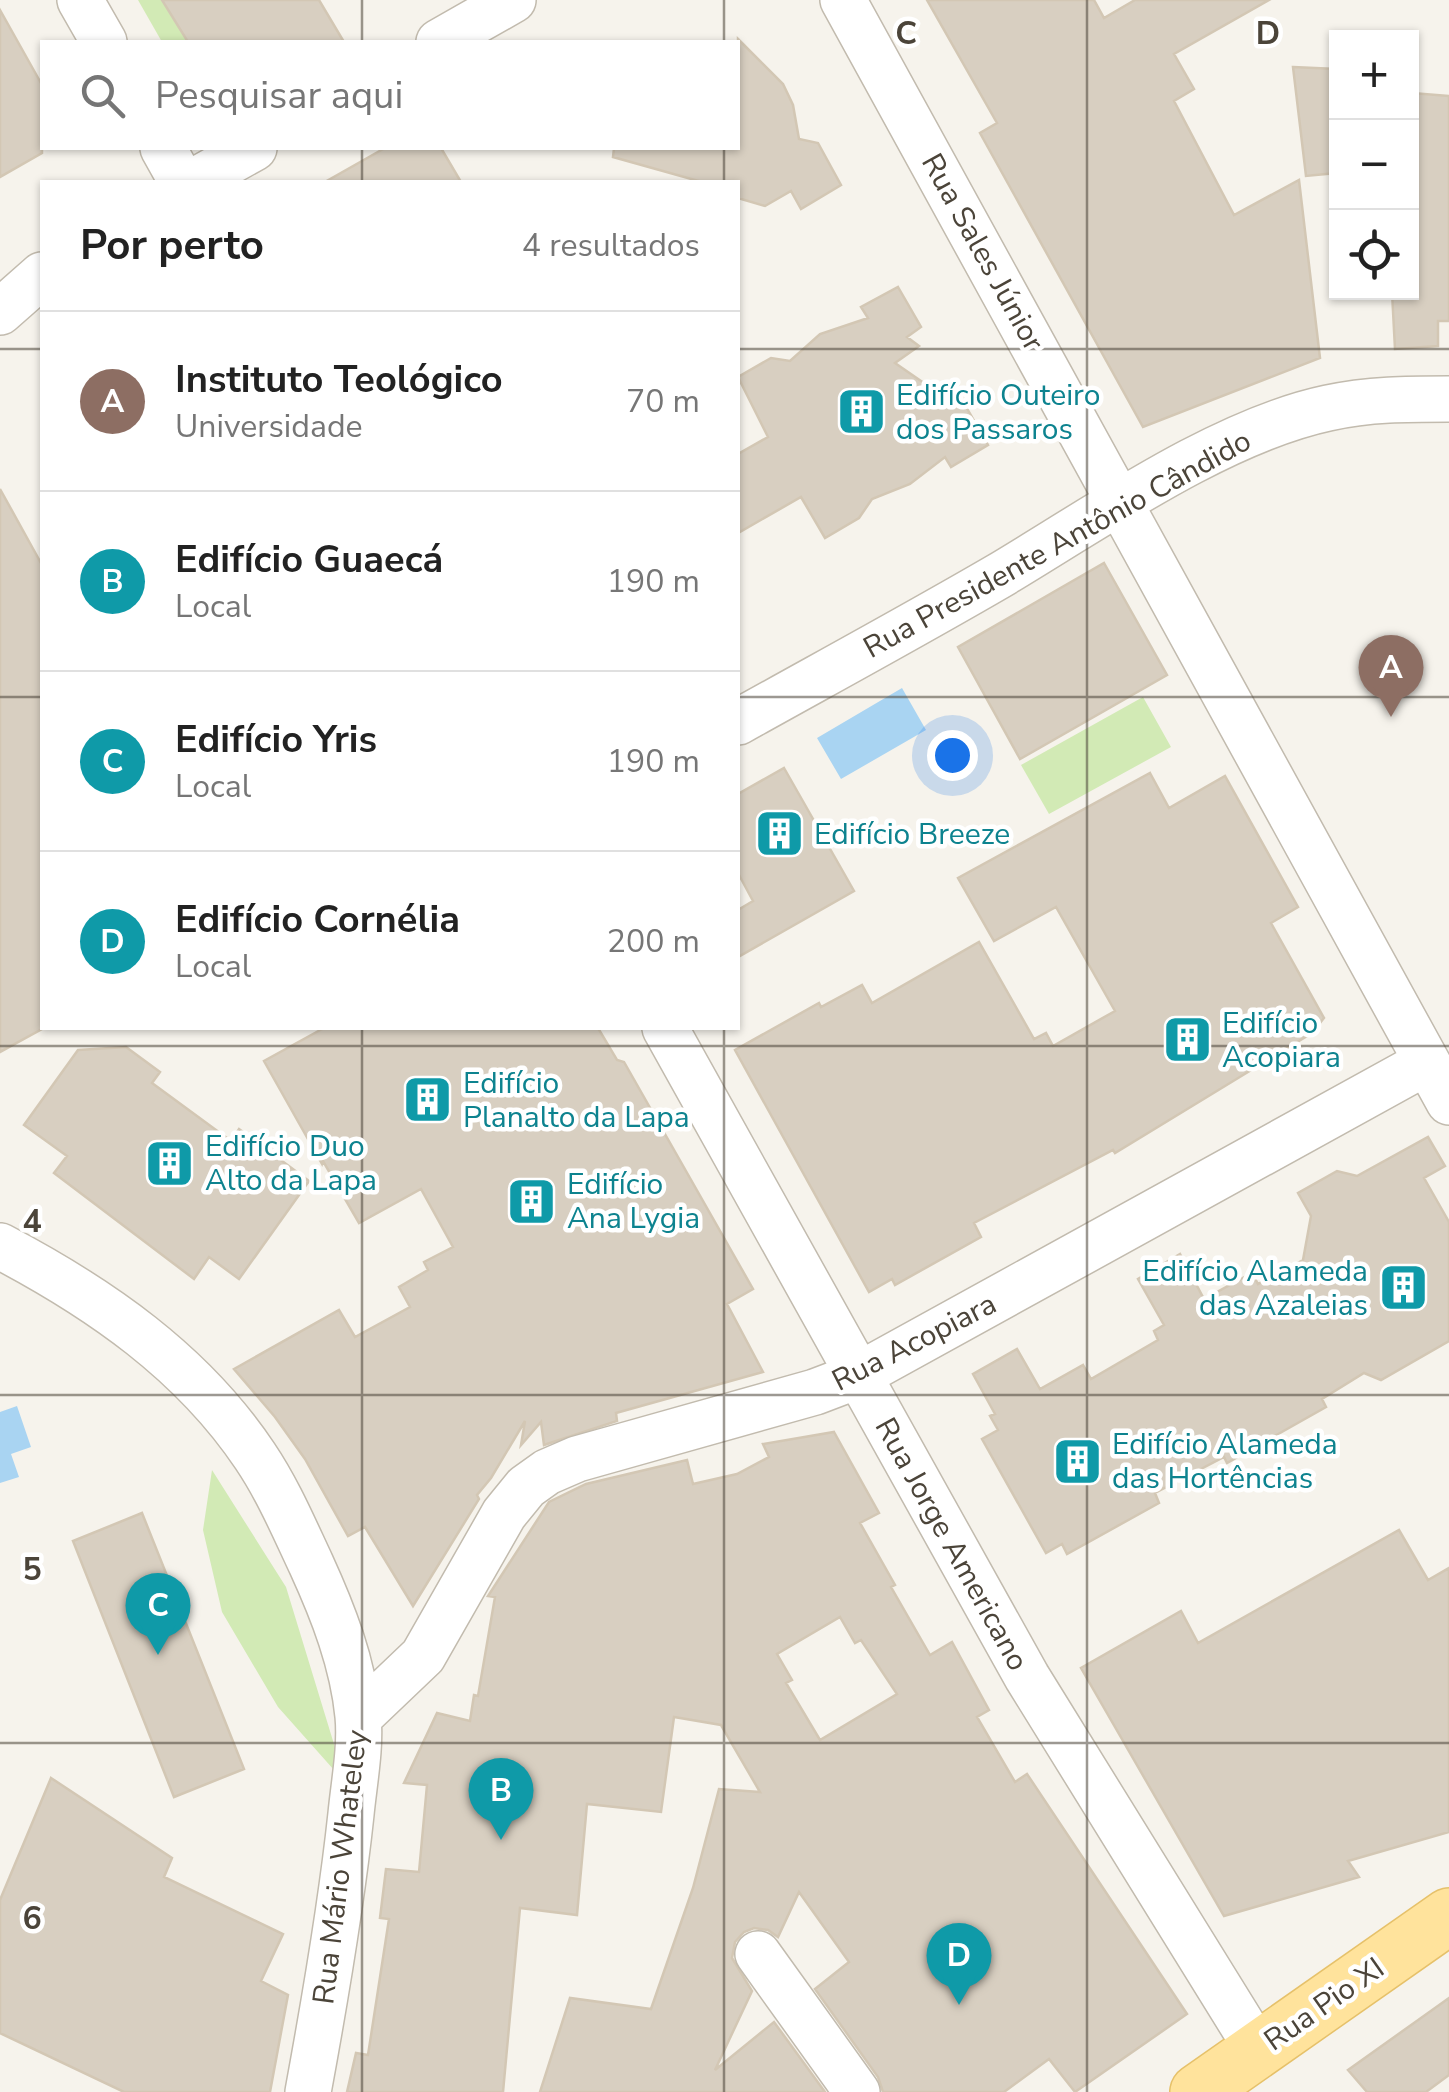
<!DOCTYPE html>
<html lang="pt">
<meta charset="utf-8">
<style>
:root{--surface:#fff;--page:#f2f2f2;--text:#222;--muted:#767676;--line:#e0e0e0;--accent:#2563eb}
body{margin:0;font-family:"Nunito Sans",sans-serif;background:var(--page);color:var(--text)}
.controls{position:absolute;right:30px;top:30px;display:grid;overflow:hidden;border-radius:0px;box-shadow:0 2px 8px #0004}
.controls button{width:90px;height:90px;display:grid;place-items:center;padding:0;border:0;border-bottom:2px solid var(--line);background:var(--surface);color:var(--text);font:50px sans-serif}
.you{position:absolute;left:952px;top:755px;width:35px;height:35px;margin:-25px;border:8px solid #fff;border-radius:50%;background:#1a73e8;box-shadow:0 0 0 15px #1a73e833}
.badge{display:grid;place-items:center;width:65px;height:65px;border-radius:50%;background:var(--accent);color:#fff;font-size:32px;font-weight:700}
.pin{position:absolute;translate:-50% -82px;filter:drop-shadow(0 2px 5px #0008)}
.pin::after{content:'';position:absolute;top:52px;width:35px;height:30px;background:inherit;clip-path:polygon(0 0,100% 0,50% 100%)}
.list{margin:0;padding:0;list-style:none}
h2{display:flex;justify-content:space-between;align-items:center;height:130px;margin:0;padding:0 40px;font-size:42px}
h2 small{font-size:32px;font-weight:400;color:var(--muted)}
.list li{display:grid;grid-template-columns:65px 1fr auto;gap:30px;align-items:center;box-sizing:border-box;height:180px;padding:0 40px;border-top:2px solid var(--line)}
.list b{display:block;font-size:38px;white-space:nowrap}
.list p{margin:0;font-size:32px;white-space:nowrap;color:var(--muted)}
.list em{font-size:32px;font-style:normal;color:var(--muted)}
.icon{flex:none;width:55px;height:55px;fill:none;stroke:currentColor;stroke-width:2;stroke-linecap:round;stroke-linejoin:round}
.map{position:relative;flex:none;width:1449px;height:2092px;overflow:hidden}
.search{position:absolute;background:var(--surface);box-shadow:0 2px 8px #0004;left:40px;top:40px;width:700px;height:110px;display:flex;align-items:center;gap:25px;box-sizing:border-box;padding:0 35px;border-radius:0px;color:var(--muted);font-size:38px}
.panel{position:absolute;background:var(--surface);box-shadow:0 2px 8px #0004;left:40px;top:180px;width:700px;height:850px;border-radius:0px}
.map>svg:first-child{display:block}
</style>
<div class="map">
<svg width="1449" height="2092" viewBox="0 0 1449 2092">
<rect width="100%" height="100%" fill="#f6f3ec"/>
<path fill="#d2eab5" d="M138,0h32l-5,4 23,38h-26z
M1143,697l28,50 -122,67 -28,-49z
M212,1470l74,117 51,167 -3,16 -56,-63 -56,-95 -19,-82z"/>
<path fill="#a9d4f2" d="M902,688l24,42 -85,49 -24,-41z
M17,1406l14,41 -20,7 8,23 -19,6v-71z"/>
<path fill="#d8cfc1" stroke="#d3c7b4" stroke-width="2.5" fill-rule="evenodd" d="M162,0h157l25,42h-156z
M927,0h167l10,18 31,-18h134l-95,54 20,35 -20,12 60,114 65,-35 21,178 -177,69 -163,-294 17,-10z
M0,10l42,75v68l-42,24z
M738,39l45,45 10,21 6,34 19,4 23,42 -40,24 -10,-18 -26,15 -27,-8v-16h-36l-89,-25 1,-9h124z
M1293,67l43,2v104l-30,3z
M1412,93l37,3v225h-11v25l-43,3 -3,-57h20z
M385,148h56l20,34h-136z
M898,287l23,40 -14,10 12,9 -24,17 65,45 5,-3 23,40 -37,22 -6,-10 -35,27 -38,15 -13,19 -34,20 -24,-41 -63,36v-79l30,-17 -30,-60 33,-19 19,3 30,-27 48,-16 -7,-11z
M0,489l42,76v464l-42,23z
M1104,563l63,112 -147,84 -62,-112z
M784,768l70,123 -116,66v-47l15,-9 -15,-28v-79z
M1150,773l19,35 56,-32 73,131 -27,16 53,95 -12,15 -197,120 -2,-3 -139,73 7,14 -86,48 -3,-6 -23,13 -134,-242 84,-47 2,4 41,-22 10,18 107,-61 55,97 12,-6 7,13 62,-35 -59,-104 -62,34 -36,-63z
M324,1028h274l19,32 7,2 129,227 -26,15 36,68 -147,41 1,8 -73,24 -3,-23 -20,23 4,-24 -34,57 -14,17 2,4 -66,107 -48,-79 -17,9 -43,-77 -30,-42 -41,-48 105,-59 16,27 55,-30 -11,-20 29,-17 -4,-8 29,-15 -32,-58 -62,34 -36,-62 -1,3 -58,-103z
M126,1047l34,25 -8,11 79,58 8,-12 70,52 -70,98 -30,-22 -15,22 -140,-106 13,-17 -43,-31 54,-75z
M1428,1137l17,29 -21,12 25,44v119l-68,39 -17,-7 -42,26 4,8 -99,56 -3,-6 -69,36 4,10 -92,51 -5,-10 -16,9 -64,-114 16,-9 -8,-14 5,-2 -22,-40 44,-25 23,40 43,-24 8,14 67,-39 -4,-9 10,-6 -26,-46 42,-25 24,45 48,-26 6,11 45,-24 8,-44 -13,-23 39,-22 20,5z
M834,1432l45,81 -19,10 35,62 -4,2 39,68 22,-13 37,68 -12,7 38,65 12,-8 160,240 -112,78 -26,-33 -45,33h-121l-5,-15 -63,-88 34,-27 -50,-70 -21,45 -10,-7 -14,-2 -10,4 -9,10 -3,16 20,33 -37,79 59,-48 51,70h-285l30,-94 81,11 42,-121 26,-99 41,3 -39,-67 -47,-8 -13,95 -74,-8 -10,111 -57,-7 -17,184h-156l9,-39 12,2 21,-136 -9,-1 6,-49 33,3 8,-87 -23,-2 33,-70 33,8 4,-26 4,1 17,-99 -7,-1 61,-94 37,-18 101,-24 6,24 44,-10 32,-17 -6,-13zM840,1617l15,26 6,-3 36,54 -77,46 -34,-57 6,-3 -15,-26z
M142,1513l102,256 -70,28 -101,-256z
M1399,1530l29,50 21,-12v264l-101,29 11,16 -135,39 -143,-248 100,-57 17,32z
M51,1778l121,80 -8,19 119,57 -22,47 27,14 -18,97h-146l-124,-59v-133z
M1449,1998v77l-23,17h-59l-19,-22z"/>
<g fill="none" stroke-linecap="round" stroke-linejoin="round">
<defs>
<path id="minor" d="M80,0l24,42
M843,0l606,1102
M439,42l74,-42
M163,148l19,34
M193,182l61,-34
M0,312l42,-37
M738,722c86,-48 173,-95 259,-145 96,-57 222,-146 331,-169 41,-9 80,-9 121,-9
M665,1028l362,649 231,373
M0,1246c99,52 192,116 255,210 23,34 39,72 56,108 22,48 42,99 47,152 3,31 -4,67 -7,98 -10,94 -26,186 -43,278
M359,1717l64,-61 81,-142 22,-27 21,-15 30,-13 238,-67 42,-16 570,-314
M758,1954l99,138"/>
<path id="major" d="M1198,2092l251,-176"/>
</defs>
<use href="#minor" stroke="#c2bbae" stroke-width="48"/>
<use href="#major" stroke="#e6c16a" stroke-width="58"/>
<use href="#minor" stroke="#fff" stroke-width="45"/>
<use href="#major" stroke="#ffe39c" stroke-width="55"/>
</g>
<path fill="none" stroke="#4b4439" stroke-width="2.5" stroke-opacity="0.55" d="M362,0v42M724,0v42M1087,0v2092M362,148v34M724,148v34M0,349h42M738,349h711M0,697h42M738,697h711M362,1028v1064M724,1028v1064M0,1046h1449M0,1395h1449M0,1743h1449"/>
<defs>
<symbol id="building-square" viewBox="-11 -11 22 22"><rect x="-9" y="-9" width="18" height="18" rx="4" fill="#0f9aa8" stroke="#fff"/><path d="M-4-6H4V6H1V3H-1V6H-4ZM-2.5-4.3h1.7v1.8h-1.7ZM.8-4.3h1.7v1.8H.8ZM-2.5-1h1.7V.8h-1.7ZM.8-1h1.7V.8H.8Z" fill="#fff"/></symbol>
</defs>
<g fill-rule="evenodd">
<use href="#building-square" x="834" y="384" width="55" height="55"/>
<use href="#building-square" x="752" y="806" width="55" height="55"/>
<use href="#building-square" x="1160" y="1012" width="55" height="55"/>
<use href="#building-square" x="400" y="1072" width="55" height="55"/>
<use href="#building-square" x="142" y="1136" width="55" height="55"/>
<use href="#building-square" x="504" y="1174" width="55" height="55"/>
<use href="#building-square" x="1376" y="1260" width="55" height="55"/>
<use href="#building-square" x="1050" y="1434" width="55" height="55"/>
</g>
<g text-anchor="middle" stroke-width="9" stroke-linejoin="round" paint-order="stroke">
<g font-size="30" fill="#4b4439" stroke="#fff">
<text transform="translate(983 252) rotate(61)" y="10">Rua Sales Júnior</text>
<text transform="translate(1057 544) rotate(-29)" y="10">Rua Presidente Antônio Cândido</text>
<text transform="translate(914 1342) rotate(-27)" y="10">Rua Acopiara</text>
<text transform="translate(952 1544) rotate(61)" y="10">Rua Jorge Americano</text>
<text transform="translate(340 1867) rotate(-83)" y="10">Rua Mário Whateley</text>
<text transform="translate(1324 2004) rotate(-35)" y="10">Rua Pio XI</text>
</g>
<g font-size="30" fill="#0d838f" stroke="#fff" text-anchor="start">
<text x="896" y="405">Edifício Outeiro<tspan x="896" dy="34">dos Passaros</tspan></text>
<text x="814" y="844">Edifício Breeze</text>
<text x="1222" y="1033">Edifício<tspan x="1222" dy="34">Acopiara</tspan></text>
<text x="463" y="1093">Edifício<tspan x="463" dy="34">Planalto da Lapa</tspan></text>
<text x="205" y="1156">Edifício Duo<tspan x="205" dy="34">Alto da Lapa</tspan></text>
<text x="567" y="1194">Edifício<tspan x="567" dy="34">Ana Lygia</tspan></text>
<text x="1368" y="1281" text-anchor="end">Edifício Alameda<tspan x="1368" dy="34">das Azaleias</tspan></text>
<text x="1112" y="1454">Edifício Alameda<tspan x="1112" dy="34">das Hortências</tspan></text>
</g>
</g>
<g font-size="32" text-anchor="middle" font-weight="bold" fill="#4b4439" stroke="#fff" stroke-width="9" stroke-linejoin="round" paint-order="stroke">
<text x="906" y="44">C</text>
<text x="1268" y="44">D</text>
<text x="32" y="1232">4</text>
<text x="32" y="1580">5</text>
<text x="32" y="1929">6</text>
</g>
</svg>
<div class="controls">
<button>+</button>
<button>−</button>
<button><svg class="icon" aria-label="locate" viewBox="0 0 24 24"><circle cx="12" cy="12" r="6"/><path d="M12 2v4M12 18v4M2 12h4M18 12h4"/></svg></button>
</div>
<div class="you"></div>
<div class="pin badge" style="left:1391px;top:717px;background:#8d6e63">A</div>
<div class="pin badge" style="left:501px;top:1840px;background:#0f9aa8">B</div>
<div class="pin badge" style="left:158px;top:1655px;background:#0f9aa8">C</div>
<div class="pin badge" style="left:959px;top:2005px;background:#0f9aa8">D</div>
<div class="search"><svg class="icon" aria-label="search" viewBox="0 0 24 24"><circle cx="10" cy="10" r="6"/><path d="M15 15l6 6"/></svg>Pesquisar aqui</div>
<section class="panel">
<h2>Por perto<small>4 resultados</small></h2>
<ul class="list">
<li><span class="badge" style="background:#8d6e63">A</span><div><b>Instituto Teológico</b><p>Universidade</p></div><em>70 m</em></li>
<li><span class="badge" style="background:#0f9aa8">B</span><div><b>Edifício Guaecá</b><p>Local</p></div><em>190 m</em></li>
<li><span class="badge" style="background:#0f9aa8">C</span><div><b>Edifício Yris</b><p>Local</p></div><em>190 m</em></li>
<li><span class="badge" style="background:#0f9aa8">D</span><div><b>Edifício Cornélia</b><p>Local</p></div><em>200 m</em></li>
</ul>
</section>
</div>
